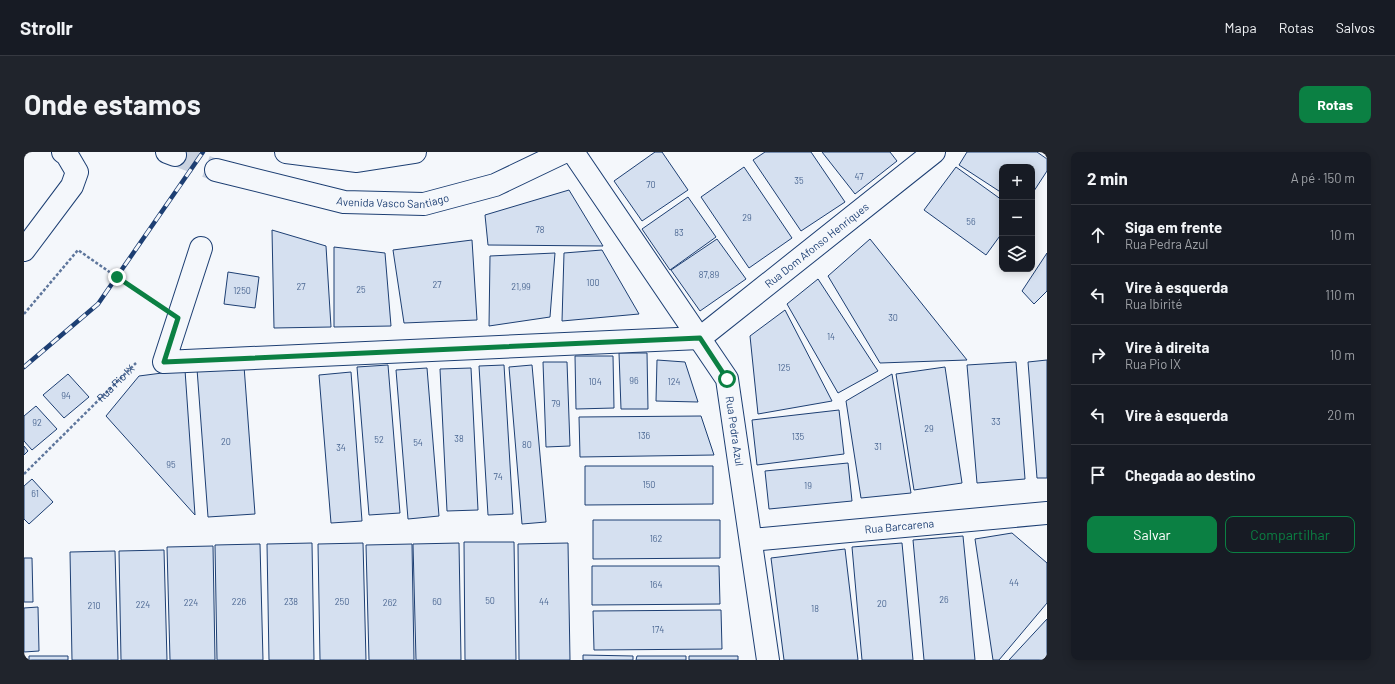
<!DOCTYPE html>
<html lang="pt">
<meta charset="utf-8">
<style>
:root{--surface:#171b24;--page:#20242c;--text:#f1f3f6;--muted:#9ea1a6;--line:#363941;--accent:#0b8043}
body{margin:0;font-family:Barlow,sans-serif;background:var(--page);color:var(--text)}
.controls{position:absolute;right:12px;top:12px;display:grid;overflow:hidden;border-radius:8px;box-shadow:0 2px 10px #0003}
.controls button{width:36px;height:36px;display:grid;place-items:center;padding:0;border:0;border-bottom:1px solid var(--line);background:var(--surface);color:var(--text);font:20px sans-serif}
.stop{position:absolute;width:12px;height:12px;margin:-9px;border:3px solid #0b8043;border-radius:50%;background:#fff}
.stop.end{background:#0b8043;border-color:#fff;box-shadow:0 1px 4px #0008}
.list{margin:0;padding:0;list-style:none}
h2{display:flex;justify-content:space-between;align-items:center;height:52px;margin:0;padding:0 16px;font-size:17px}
h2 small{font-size:13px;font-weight:400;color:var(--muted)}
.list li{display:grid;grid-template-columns:26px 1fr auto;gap:12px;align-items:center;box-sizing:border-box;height:60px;padding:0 16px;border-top:1px solid var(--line)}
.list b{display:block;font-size:15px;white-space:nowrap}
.list p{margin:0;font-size:13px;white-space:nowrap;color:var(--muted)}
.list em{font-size:13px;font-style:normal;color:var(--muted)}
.actions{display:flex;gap:8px;padding:12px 16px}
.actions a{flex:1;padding:9px 0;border:1px solid var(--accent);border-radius:8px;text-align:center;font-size:14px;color:var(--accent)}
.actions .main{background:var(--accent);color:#fff}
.icon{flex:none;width:22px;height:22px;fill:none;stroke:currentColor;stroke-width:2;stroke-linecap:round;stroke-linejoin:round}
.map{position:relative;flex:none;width:1023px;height:508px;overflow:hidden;border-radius:8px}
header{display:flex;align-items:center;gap:24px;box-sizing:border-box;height:56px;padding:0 20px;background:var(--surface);border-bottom:1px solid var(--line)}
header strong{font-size:19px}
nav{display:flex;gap:22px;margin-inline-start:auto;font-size:14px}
.intro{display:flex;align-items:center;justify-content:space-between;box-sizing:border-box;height:96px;padding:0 24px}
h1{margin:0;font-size:28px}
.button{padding:10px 18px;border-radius:8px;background:var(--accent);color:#fff;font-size:14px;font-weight:700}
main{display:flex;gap:24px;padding:0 24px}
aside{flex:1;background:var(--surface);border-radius:8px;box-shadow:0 2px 10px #0003}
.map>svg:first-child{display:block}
</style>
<header>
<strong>Strollr</strong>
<nav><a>Mapa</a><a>Rotas</a><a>Salvos</a></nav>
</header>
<div class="intro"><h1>Onde estamos</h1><a class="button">Rotas</a></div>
<main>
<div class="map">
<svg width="1023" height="508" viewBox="0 0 1023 508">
<rect width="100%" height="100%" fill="#f4f7fb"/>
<path fill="#d5e0f0" stroke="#1d3f73" d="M631,0h7l26,38 -46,31 -28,-40z
M741,0h46l34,50 -44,29 -48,-71z
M798,0h68l7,9 -42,33z
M943,0h70l10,7v12l-15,23v-27h-30v26l-43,-28z
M720,15l48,71 -43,30 -48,-71z
M932,15l46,33v33l-16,22 -62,-45z
M545,38l34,56 -115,-1 -3,-30z
M664,45l28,40 -46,33 -28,-41z
M248,78l54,16 5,81 -57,1z
M693,87l29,40 -46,32 -29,-41z
M846,87l97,121 -87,3 -52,-87z
M448,88l5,80 -73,3 -11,-73z
M310,95l51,6 6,73 -57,1z
M578,98l37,64 -77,7 2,-68z
M531,101l-5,64 -61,9 1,-70z
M1023,101v38l-13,13 -12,-13z
M204,120l31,5 -4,31 -31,-4z
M794,127l60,92 -40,22 -51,-89z
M761,158l47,91 -74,13 -8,-78z
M595,201h28l1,56h-27z
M551,204h38l1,52 -38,1z
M633,208l28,2 13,40 -42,-1z
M1023,208v118h-10l-9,-116z
M519,210h24l3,84 -24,1z
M992,210l9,117 -48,4 -10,-118z
M364,213l12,148 -31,2 -12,-148z
M480,213l9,149 -25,1 -9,-149z
M508,213l14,157 -24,2 -13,-157z
M220,214l11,148 -47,3 -11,-148z
M921,215l17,116 -48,7 -18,-116z
M403,216l12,148 -31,3 -12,-149z
M447,216l7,142 -31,1 -7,-142z
M161,218l10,145 -89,-99 33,-40z
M327,220l11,149 -31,2 -12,-148z
M44,222l21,23 -25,21 -21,-23z
M868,222l19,119 -50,5 -15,-97z
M12,254l21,23 -25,21 -8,-9v-25z
M815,258l5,44 -87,11 -5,-45z
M677,264l13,39 -134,2 -1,-40z
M0,294l4,5 -4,4z
M824,311l4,38 -83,8 -4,-38z
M561,314h128v38l-128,1z
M8,327l21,23 -24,22 -5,-5v-33z
M569,368h127v38l-127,1z
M988,381l35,30v40l-48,57h-6l-18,-121z
M939,384l12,124h-51l-11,-120z
M440,390h50l2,118h-51z
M288,391l2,117h-45l-2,-116z
M339,391l3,117h-46l-2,-116z
M435,391l2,117h-45l-3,-116z
M544,391l2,117h-51l-1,-116z
M878,391l11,117h-51l-10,-113z
M236,392l3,116h-46l-2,-115z
M388,392l2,116h-45l-3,-115z
M189,394l2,114h-45l-3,-113z
M821,397l13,111h-74l-13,-102z
M140,398l3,110h-46l-2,-109z
M91,399l3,109h-46l-2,-108z
M0,406h8l1,44h-9z
M568,414h127l1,38 -128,1z
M14,455l1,44 -15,1v-44z
M697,458l1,39 -128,1 -1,-39z
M1023,467v41h-38z
M559,503l50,1v4h-50z
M5,504h39v4h-39z
M613,504h49v4h-50z
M665,504h49v4h-49z"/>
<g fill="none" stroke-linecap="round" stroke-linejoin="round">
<path stroke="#c9d2e0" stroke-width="22" stroke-dasharray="22 11" stroke-linecap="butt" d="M151,3l41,15"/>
<defs>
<g id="minor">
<path d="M177,96l-37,114 536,-24"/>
<path d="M0,98l48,-64 5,-14 -10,-17 -4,-3"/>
<path id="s2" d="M727,388l296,-27"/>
</g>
<g id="tertiary">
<path d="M143,0l8,3"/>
<path d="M262,0l71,9 58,-9"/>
<path id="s3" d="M549,0l154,227 41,281"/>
<path id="s4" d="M192,18l128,32 80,2 71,-19 69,-33"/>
<path id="s5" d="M676,186l234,-186"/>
</g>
</defs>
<use href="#minor" stroke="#1d3f73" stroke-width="24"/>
<use href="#tertiary" stroke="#1d3f73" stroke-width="24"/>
<g stroke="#5e769c" stroke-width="2.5" stroke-dasharray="3 2" stroke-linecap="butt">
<path d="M0,162l54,-64 76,53"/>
<path id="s1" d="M0,322l112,-111"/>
</g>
<use href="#minor" stroke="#f4f7fb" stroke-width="22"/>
<use href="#tertiary" stroke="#f4f7fb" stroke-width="22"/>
<defs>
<path id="rail" d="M0,215l74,-63 105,-152"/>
</defs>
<use href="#rail" stroke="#1d3f73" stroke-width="4.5"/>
<use href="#rail" stroke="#f4f7fb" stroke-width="3" stroke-dasharray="9" stroke-linecap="butt"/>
</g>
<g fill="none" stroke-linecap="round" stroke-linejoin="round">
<path stroke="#0b8043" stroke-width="5" d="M93,125l61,41 -14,44 536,-24 27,41"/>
</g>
<g text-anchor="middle" stroke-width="3" stroke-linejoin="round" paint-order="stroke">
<g font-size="9" fill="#4b6792">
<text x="835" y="28">47</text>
<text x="775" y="32">35</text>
<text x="627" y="36">70</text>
<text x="723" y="69">29</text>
<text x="947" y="73">56</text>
<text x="516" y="81">78</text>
<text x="655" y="84">83</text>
<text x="685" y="126">87,89</text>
<text x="569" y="134">100</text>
<text x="413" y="136">27</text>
<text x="277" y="138">27</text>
<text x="497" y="138">21,99</text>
<text x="337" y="141">25</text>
<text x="218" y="142">1250</text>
<text x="869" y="169">30</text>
<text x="807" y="188">14</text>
<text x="760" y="219">125</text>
<text x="610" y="232">96</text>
<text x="571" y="233">104</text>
<text x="650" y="233">124</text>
<text x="42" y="247">94</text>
<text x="532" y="255">79</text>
<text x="972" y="273">33</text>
<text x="13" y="274">92</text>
<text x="905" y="280">29</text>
<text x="620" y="287">136</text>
<text x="774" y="288">135</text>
<text x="435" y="290">38</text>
<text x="355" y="291">52</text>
<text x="202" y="293">20</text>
<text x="394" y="294">54</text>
<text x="503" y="296">80</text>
<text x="854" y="298">31</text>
<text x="317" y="299">34</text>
<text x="147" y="316">95</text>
<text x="474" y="328">74</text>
<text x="625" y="336">150</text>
<text x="784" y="337">19</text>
<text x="11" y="345">61</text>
<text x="632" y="390">162</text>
<text x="990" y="434">44</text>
<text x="632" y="436">164</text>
<text x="920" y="451">26</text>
<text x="466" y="452">50</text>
<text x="215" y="453">226</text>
<text x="267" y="453">238</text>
<text x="318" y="453">250</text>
<text x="413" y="453">60</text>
<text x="520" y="453">44</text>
<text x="167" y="454">224</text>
<text x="366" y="454">262</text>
<text x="858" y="455">20</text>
<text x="119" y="456">224</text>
<text x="70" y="457">210</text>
<text x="791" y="460">18</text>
<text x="634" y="481">174</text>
</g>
<g font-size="11" fill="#1d3f73" stroke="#f4f7fb">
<text dy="4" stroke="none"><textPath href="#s4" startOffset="181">Avenida Vasco Santiago</textPath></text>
<text dy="4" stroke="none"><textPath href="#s5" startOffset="149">Rua Dom Afonso Henriques</textPath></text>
<text dy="4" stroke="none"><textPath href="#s1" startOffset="129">Rua Pio IX</textPath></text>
<text dy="4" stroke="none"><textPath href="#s3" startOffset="327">Rua Pedra Azul</textPath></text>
<text dy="4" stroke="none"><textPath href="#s2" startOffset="149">Rua Barcarena</textPath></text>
</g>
</g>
</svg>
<div class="controls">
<button>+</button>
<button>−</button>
<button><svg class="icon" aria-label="layers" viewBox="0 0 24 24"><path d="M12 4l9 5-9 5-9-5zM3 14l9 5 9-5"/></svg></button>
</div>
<div class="stop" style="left:703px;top:227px"></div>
<div class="stop end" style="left:93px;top:125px"></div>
</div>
<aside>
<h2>2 min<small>A pé · 150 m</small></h2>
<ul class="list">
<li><svg class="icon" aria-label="ahead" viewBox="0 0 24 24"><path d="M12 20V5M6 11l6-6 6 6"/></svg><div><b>Siga em frente</b><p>Rua Pedra Azul</p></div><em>10 m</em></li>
<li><svg class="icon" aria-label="left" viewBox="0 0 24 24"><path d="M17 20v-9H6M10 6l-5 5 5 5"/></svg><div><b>Vire à esquerda</b><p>Rua Ibirité</p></div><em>110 m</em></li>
<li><svg class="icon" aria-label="right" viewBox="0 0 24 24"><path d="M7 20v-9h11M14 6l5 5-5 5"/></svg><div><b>Vire à direita</b><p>Rua Pio IX</p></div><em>10 m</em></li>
<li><svg class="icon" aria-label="left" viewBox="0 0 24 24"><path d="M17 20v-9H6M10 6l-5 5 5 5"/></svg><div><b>Vire à esquerda</b></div><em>20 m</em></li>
<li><svg class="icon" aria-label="arrive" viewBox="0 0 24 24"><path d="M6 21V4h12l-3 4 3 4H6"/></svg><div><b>Chegada ao destino</b></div></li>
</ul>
<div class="actions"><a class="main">Salvar</a><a>Compartilhar</a></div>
</aside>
</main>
